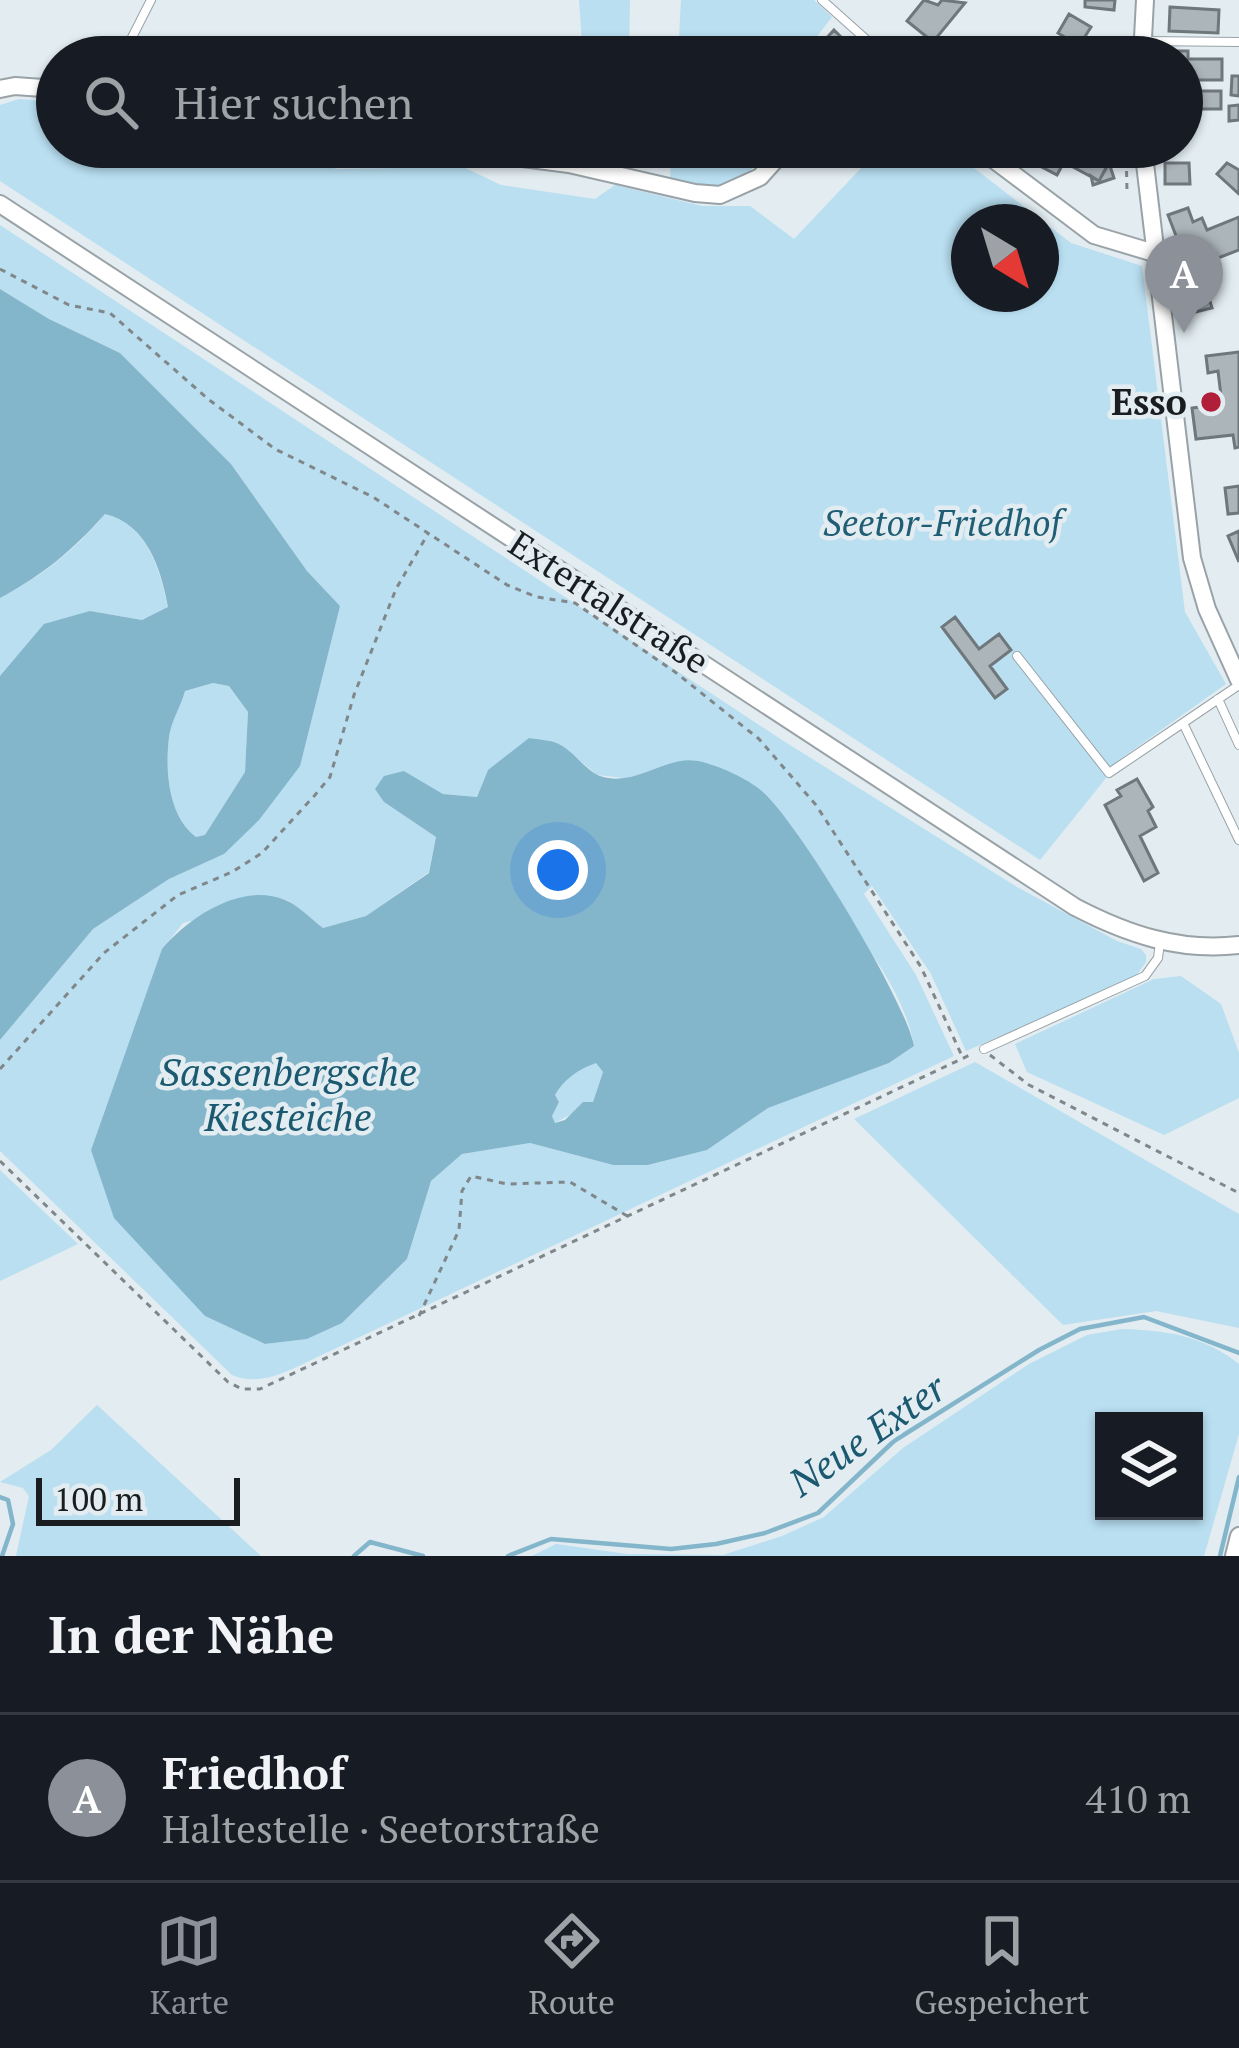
<!DOCTYPE html>
<html lang="de">
<meta charset="utf-8">
<style>
:root{--surface:#171b24;--page:#242831;--text:#f1f3f6;--muted:#9ea1a6;--line:#363941;--accent:#8c9099}
body{margin:0;font-family:"PT Serif",serif;background:var(--page);color:var(--text)}
.controls{position:absolute;right:36px;bottom:36px;display:grid;overflow:hidden;border-radius:0px;box-shadow:0 3px 9px #0004}
.controls button{width:108px;height:108px;display:grid;place-items:center;padding:0;border:0;border-bottom:3px solid var(--line);background:var(--surface);color:var(--text);font:60px sans-serif}
.compass{position:absolute;left:951px;top:204px;width:108px;height:108px;border-radius:50%;background:var(--surface);box-shadow:0 3px 9px #0004;rotate:142deg}
.scale{position:absolute;left:36px;bottom:30px;width:204px;box-sizing:border-box;padding-left:12px;border:6px solid #191d1f;border-top:0;font-size:33px;line-height:42px;white-space:nowrap;color:#191d1f;-webkit-text-stroke:9px #e2ecf1;paint-order:stroke}
.you{position:absolute;left:558px;top:870px;width:42px;height:42px;margin:-30px;border:9px solid #fff;border-radius:50%;background:#1a73e8;box-shadow:0 0 0 18px #1a73e833}
.badge{display:grid;place-items:center;width:78px;height:78px;border-radius:50%;background:var(--accent);color:#fff;font-size:39px;font-weight:700}
.pin{position:absolute;translate:-50% -99px;filter:drop-shadow(0 3px 6px #0008)}
.pin::after{content:'';position:absolute;top:63px;width:42px;height:36px;background:inherit;clip-path:polygon(0 0,100% 0,50% 100%)}
.list{margin:0;padding:0;list-style:none}
h2{display:flex;justify-content:space-between;align-items:center;height:156px;margin:0;padding:0 48px;font-size:51px}
h2 small{font-size:39px;font-weight:400;color:var(--muted)}
.list li{display:grid;grid-template-columns:78px 1fr auto;gap:36px;align-items:center;box-sizing:border-box;height:168px;padding:0 48px;border-top:3px solid var(--line)}
.list b{display:block;font-size:45px;white-space:nowrap}
.list p{margin:0;font-size:39px;white-space:nowrap;color:var(--muted)}
.list em{font-size:39px;font-style:normal;color:var(--muted)}
.icon{flex:none;width:66px;height:66px;fill:none;stroke:currentColor;stroke-width:2;stroke-linecap:round;stroke-linejoin:round}
.map{position:relative;flex:none;width:1239px;height:1556px;overflow:hidden}
.search{position:absolute;background:var(--surface);box-shadow:0 3px 9px #0004;left:36px;right:36px;top:36px;height:132px;display:flex;align-items:center;gap:30px;box-sizing:border-box;padding:0 42px;border-radius:66px;color:var(--muted);font-size:45px}
.sheet{height:324px;background:var(--surface)}
nav{display:flex;justify-content:space-around;align-items:center;box-sizing:border-box;height:168px;border-top:3px solid var(--line);background:var(--surface);font-size:33px;color:var(--muted)}
nav a{display:grid;justify-items:center;gap:6px}
nav .on{color:var(--accent)}
.map>svg:first-child{display:block}
</style>
<div class="map">
<svg width="1239" height="1556" viewBox="0 0 1239 1556">
<rect width="100%" height="100%" fill="#e2ecf1"/>
<path fill="#b9dff1" fill-rule="evenodd" d="M579,0h51l-1,57h-46z
M681,0h133l18,17 -31,40h-123z
M19,99l38,3v45h199l81,22 126,-2 38,18 94,14 20,-14 87,21h48l44,33 87,-92h66l124,96 71,23 43,346 41,72 -103,73 -83,103 -1040,-679v-76zM969,222h72v72h-72z
M589,147h38l-1,19 -36,-6z
M672,147h102c-40,42 -48,45 -104,30z
M0,225l782,515 235,147 100,54 24,8 5,6v7l-11,15 -169,74 -35,-77 -59,-88 -8,8 52,81 38,81 -626,296c-30,13 -64,37 -96,23l-232,-224v-111l93,-111 76,-50 55,-25 116,-248 -33,-35 -76,-107 -111,-111 -71,-34 -49,-30zM560,744l37,31 35,4 62,-19c69,71 203,187 220,286l-25,17 -121,45 -61,42 -58,15h-37l-82,-22 -68,11 -31,27 -24,78 -65,64 -35,16 -42,5 -60,-28 -114,-166 71,-200 21,-27 104,-23 36,28 43,-12 63,-44 7,-35 -52,-35 20,-31 39,23 34,3 11,-27z
M105,514c42,10 55,55 63,94l-26,12 -52,-9 -90,65v-78c42,-22 74,-47 105,-84z
M213,683l16,3 19,26 -3,60 -40,64 -9,1c-28,-21 -31,-67 -27,-100 2,-15 12,-31 16,-46z
M1181,976l40,28 18,49v45l-75,37 -137,-63 -12,-28 139,-65z
M596,1062l7,10 -10,30 -38,21 -3,-7 7,-14 -4,-7c9,-17 24,-25 41,-33z
M975,1062l264,152v114l-83,-17 -93,14 -209,-206z
M0,1170l78,74 -78,37z
M1122,1329c44,1 82,7 117,35v70l-35,122h-672l24,-12 71,10 96,1 59,-19 42,-19 79,-69 126,-84 58,-29zM1104,1421h90v90h-90z
M97,1405l164,151h-245l13,-60 -6,-8 -23,-6 51,-32z"/>
<path fill="#83b5cb" fill-rule="evenodd" d="M0,289l49,30 71,34 111,111 76,107 33,35 -40,160 -41,54 -35,34 -55,25 -76,50 -93,111v-364l44,-52 46,-13 52,9 26,-13c-7,-38 -21,-83 -63,-93 -32,36 -62,61 -105,84zM213,683l16,3 19,26 -3,60 -40,63 -9,2c-28,-21 -31,-67 -27,-100 2,-15 12,-31 16,-46z
M529,738c12,2 26,2 35,9 12,8 23,24 36,29 36,12 65,-21 98,-15 22,5 51,18 66,32 36,33 142,208 150,253l-25,17 -121,45 -61,42 -59,15h-35l-83,-22 -68,11 -31,27 -24,78 -65,64 -35,16 -42,5 -60,-28 -91,-98 -23,-68 71,-201c27,-32 79,-67 123,-49 13,5 26,19 38,28l43,-12 63,-43 7,-36 -52,-35 -9,-13 9,-13 20,-5 39,23 34,3 11,-27zM596,1063l7,9 -10,30h-10l-18,18 -10,3 -3,-7 7,-14 -4,-7c9,-16 24,-26 41,-32z"/>
<g fill="none" stroke-linecap="round" stroke-linejoin="round">
<path stroke="#83b5cb" stroke-width="4.5" d="M0,1497l8,3 5,24 -11,32
M354,1556l16,-14 53,14
M508,1556l43,-17 120,10 45,-5 49,-11 53,-20 76,-72 145,-91 41,-21 64,-12 95,36
M1220,1556l19,-79"/>
</g>
<path fill="#abb5ba" stroke="#6e777b" stroke-width="3" d="M924,0l14,5 4,-5 23,3 -32,39 -26,-21z
M1085,0h30l-1,10 -29,-3z
M1170,7l49,3 -1,23 -49,-2z
M1069,14l22,13 -12,19 -21,-13z
M834,30l11,11 -11,12 -11,-11z
M925,37l21,17 -3,3h-34z
M1167,51h21v8h34v21h-34l-1,11h34v18h-39v-52h-15z
M1232,76h7v20l-8,-1z
M1239,105v15l-10,1v-15z
M1028,147h8l28,15 -7,13 -34,-18z
M1036,147h81l-18,34z
M1109,163l5,15 -21,7 -2,-9 8,5z
M1165,163h24l1,21h-25z
M1227,163l12,7v24l-22,-20z
M1188,208l5,14 9,-4 5,12 32,-13v33l-58,22 -11,-28 8,-3 -10,-26z
M1203,271l1,4 8,-3 3,9 -10,4 7,23 -24,6 -9,-37z
M1239,352v95l-4,1 -2,-13 -37,4 -4,-31 30,-4 -4,-33 -10,2 -2,-17z
M1239,486v27l-11,1 -3,-26z
M1239,531v31l-11,-26z
M955,617l24,32 20,-15 12,16 -21,16 17,23 -12,9 -53,-71z
M1137,779l16,28 -5,4 8,16 -16,9 18,37 -14,8 -39,-76 16,-9 -4,-6z"/>
<g fill="none" stroke-linecap="round" stroke-linejoin="round">
<defs>
<path id="lane" d="M822,0l47,42 3,15
M1145,41l94,1
M122,57l29,-57
M1017,656l92,117 74,-50
M1239,685l-56,38 56,117
M1218,699l21,46
M984,1049l161,-73 13,-18 2,-16"/>
<path id="street" d="M1142,57l3,-57
M0,89l15,-3 42,3
M307,147l184,7 78,10 126,29 25,2 40,-18 27,-30
M977,147l117,88 60,18
M1143,147l49,411 15,51 32,71
M0,204l1075,703c52,27 104,45 164,38
M1234,1556l5,-20"/>
</defs>
<use href="#lane" stroke="#98a2a7" stroke-width="10"/>
<use href="#street" stroke="#98a2a7" stroke-width="20"/>
<path stroke="#80878a" stroke-width="3" stroke-dasharray="6 6" stroke-linecap="butt" d="M1126,147l1,44
M0,269l69,36 41,8 98,86 67,50 98,48 134,88 30,12 38,6 100,69 84,67 57,66 105,162 41,89
M990,1055l39,30 210,108
M0,1069l104,-116 74,-58 54,-23 30,-19 53,-58 15,-18 24,-82 42,-106 33,-57
M0,1161l228,221 14,7h18l712,-335
M419,1316l40,-86 3,-39 9,-15 36,8 63,-2 59,35"/>
<use href="#lane" stroke="#fff" stroke-width="8"/>
<use href="#street" stroke="#fff" stroke-width="16"/>
</g>
<circle fill="#b11e3a" stroke="#e2ecf1" stroke-width="4.5" cx="1211" cy="402" r="12"/>
<g text-anchor="middle" stroke-width="9" stroke-linejoin="round" paint-order="stroke">
<g font-size="36" font-weight="bold" fill="#191d1f" stroke="#e2ecf1" text-anchor="end">
<text x="1187" y="415">Esso</text>
</g>
<g font-size="36" font-style="italic" fill="#205e76" stroke="#e2ecf1">
<text x="942" y="536">Seetor-Friedhof</text>
</g>
<g font-size="36" fill="#191d1f" stroke="#e2ecf1">
<text transform="translate(609 602) rotate(33)" y="13">Extertalstraße</text>
</g>
<g font-size="39" font-style="italic" fill="#1a5970" stroke="#e2ecf1">
<text x="288" y="1086">Sassenbergsche<tspan x="288" dy="45">Kiesteiche</tspan></text>
<text transform="translate(867 1435) rotate(-35)" y="14">Neue Exter</text>
</g>
</g>
</svg>
<div class="controls">
<button><svg class="icon" aria-label="layers" viewBox="0 0 24 24"><path d="M12 4l9 5-9 5-9-5zM3 14l9 5 9-5"/></svg></button>
</div>
<svg class="compass" viewBox="-18 -18 36 36"><path d="M0-13l5 13h-10z" fill="#e53935"/><path d="M0 13l5-13h-10z" fill="#9ea1a6"/></svg>
<div class="scale">100 m</div>
<div class="you"></div>
<div class="pin badge" style="left:1184px;top:333px">A</div>
<div class="search"><svg class="icon" aria-label="search" viewBox="0 0 24 24"><circle cx="10" cy="10" r="6"/><path d="M15 15l6 6"/></svg>Hier suchen</div>
</div>
<section class="sheet">
<h2>In der Nähe<small></small></h2>
<ul class="list">
<li><span class="badge">A</span><div><b>Friedhof</b><p>Haltestelle · Seetorstraße</p></div><em>410 m</em></li>
</ul>
</section>
<nav>
<a class="on"><svg class="icon" aria-label="map" viewBox="0 0 24 24"><path d="M3 6l6-2 6 2 6-2v14l-6 2-6-2-6 2zM9 4v14M15 6v14"/></svg>Karte</a>
<a><svg class="icon" aria-label="directions" viewBox="0 0 24 24"><path d="M12 3l9 9-9 9-9-9zM9 14v-3h6M13 9l2 2-2 2"/></svg>Route</a>
<a><svg class="icon" aria-label="saved" viewBox="0 0 24 24"><path d="M7 4h10v16l-5-4-5 4z"/></svg>Gespeichert</a>
</nav>
